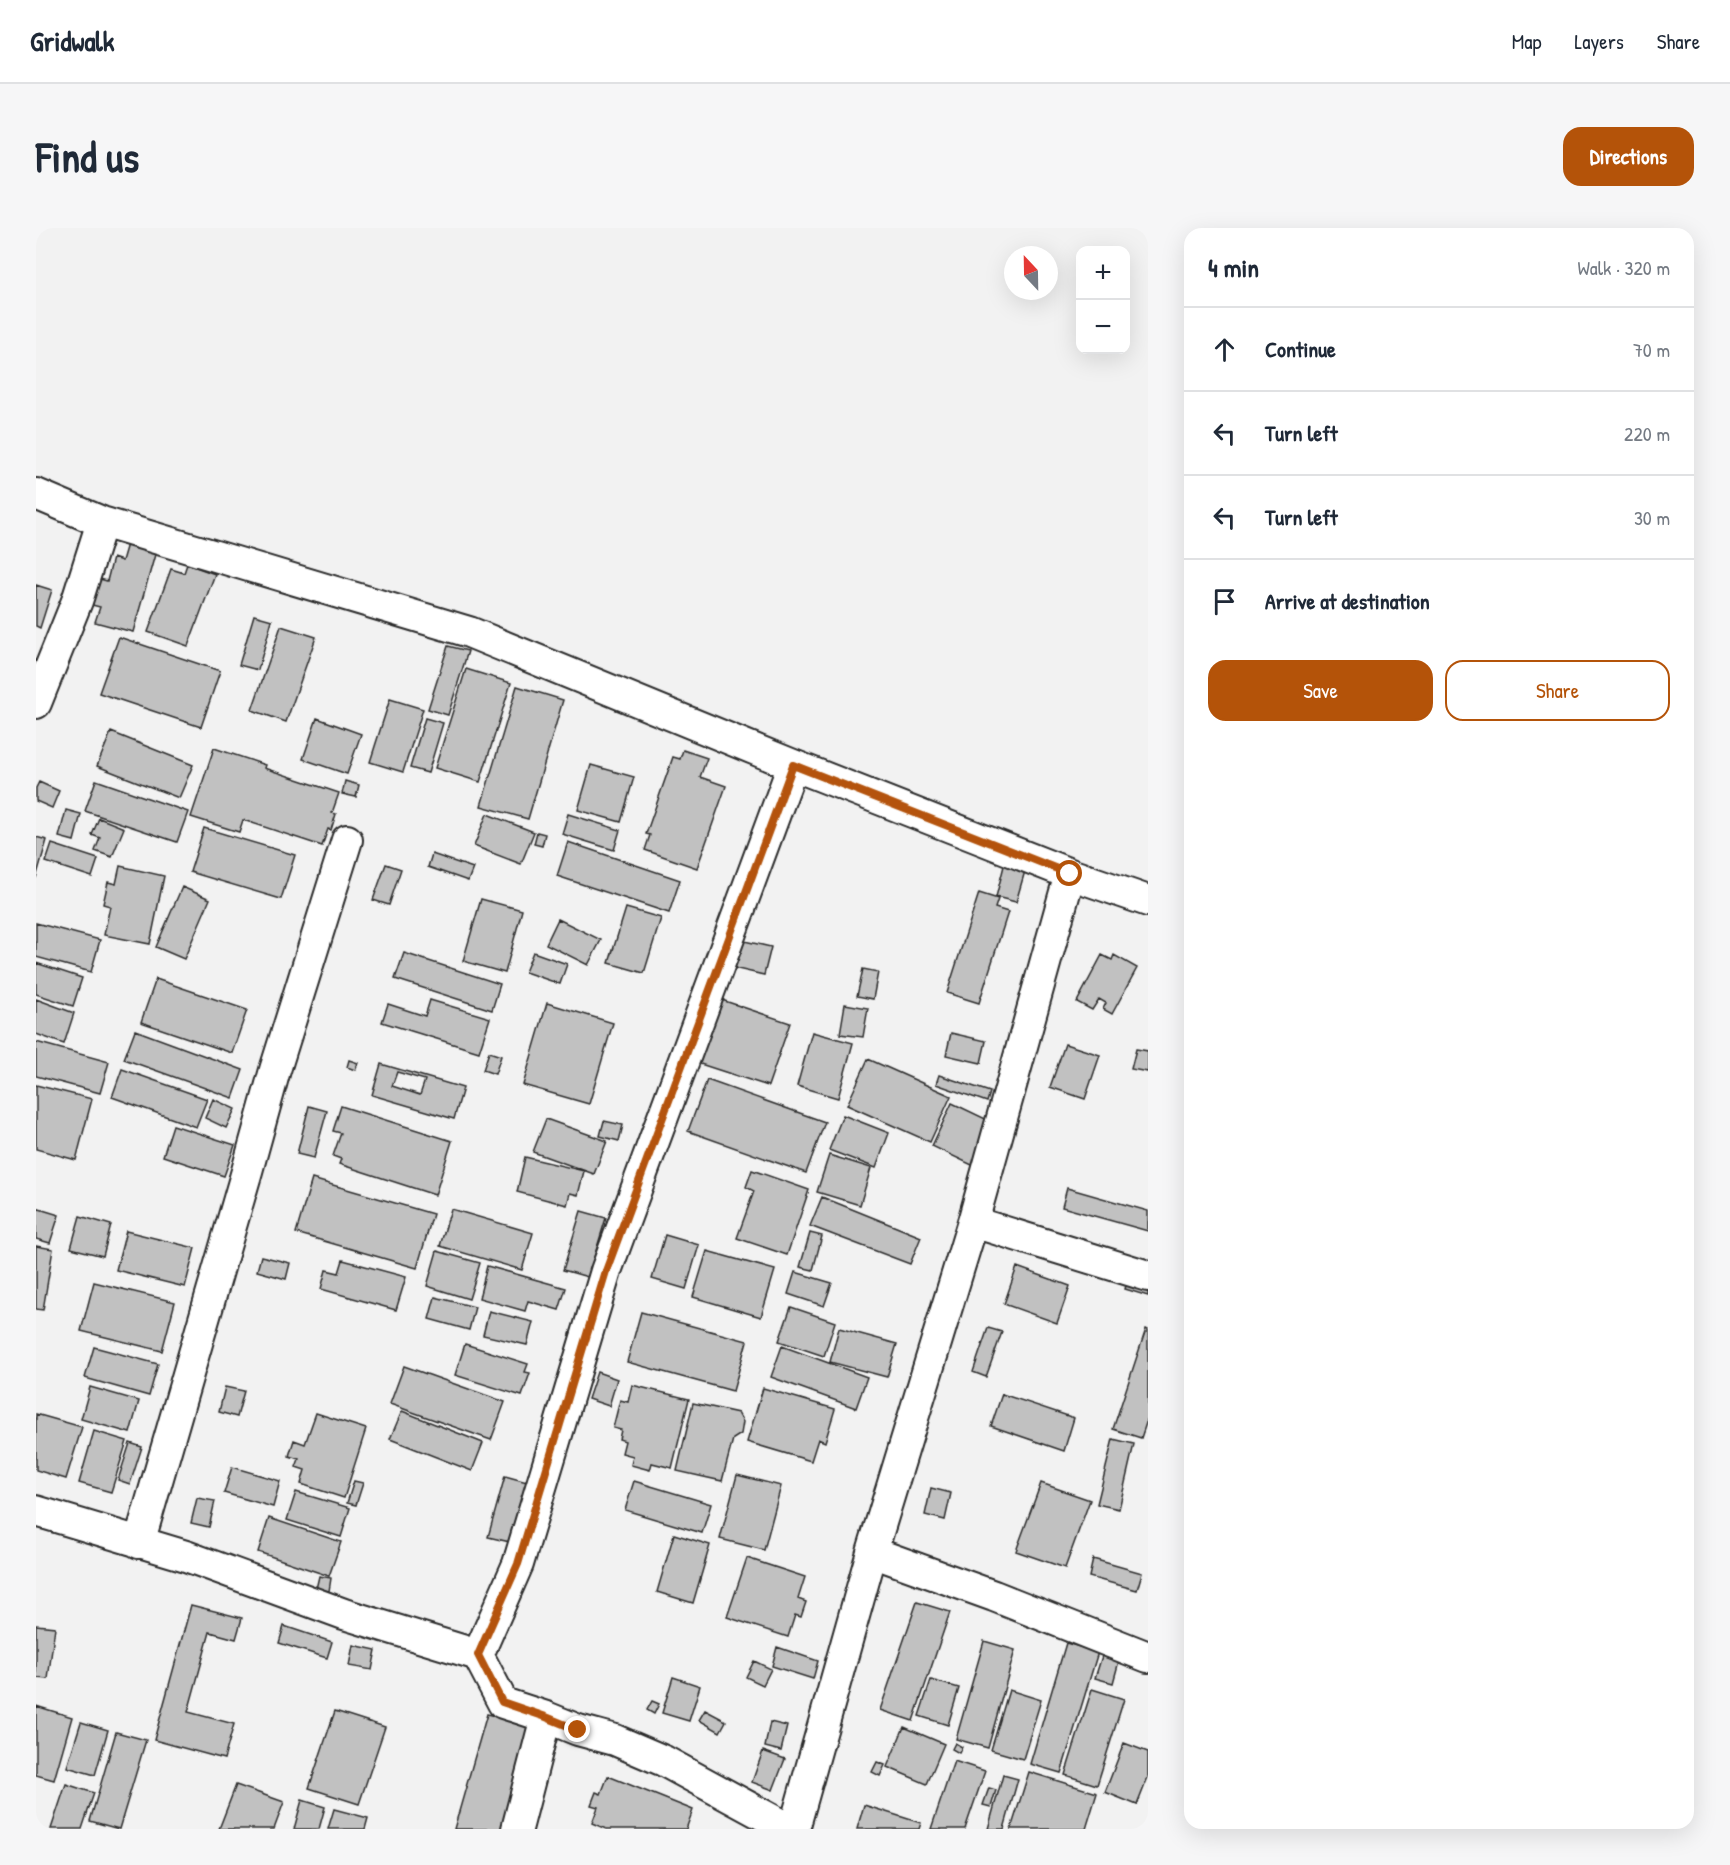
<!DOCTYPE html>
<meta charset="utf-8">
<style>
:root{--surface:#fff;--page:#f6f6f7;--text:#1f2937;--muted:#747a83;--line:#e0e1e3;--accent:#b45309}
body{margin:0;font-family:"Patrick Hand",sans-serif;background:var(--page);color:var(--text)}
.controls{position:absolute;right:18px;top:18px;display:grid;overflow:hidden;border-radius:12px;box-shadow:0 6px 24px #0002}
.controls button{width:54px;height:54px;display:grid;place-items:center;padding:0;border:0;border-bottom:2px solid var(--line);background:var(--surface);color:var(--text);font:30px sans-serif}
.compass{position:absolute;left:968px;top:18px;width:54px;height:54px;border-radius:50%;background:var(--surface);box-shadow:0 6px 24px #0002;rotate:338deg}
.stop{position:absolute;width:18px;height:18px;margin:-14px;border:4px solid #b45309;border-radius:50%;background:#fff}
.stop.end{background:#b45309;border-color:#fff;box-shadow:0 2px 6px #0008}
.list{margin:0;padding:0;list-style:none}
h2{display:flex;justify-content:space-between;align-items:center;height:78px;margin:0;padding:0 24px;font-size:26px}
h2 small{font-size:20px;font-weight:400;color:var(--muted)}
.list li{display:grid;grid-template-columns:39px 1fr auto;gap:18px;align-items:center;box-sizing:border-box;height:84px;padding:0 24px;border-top:2px solid var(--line)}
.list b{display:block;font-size:22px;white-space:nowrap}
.list em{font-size:20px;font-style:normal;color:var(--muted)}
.actions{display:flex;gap:12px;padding:18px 24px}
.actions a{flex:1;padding:14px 0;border:2px solid var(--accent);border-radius:18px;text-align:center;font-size:21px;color:var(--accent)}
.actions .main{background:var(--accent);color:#fff}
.icon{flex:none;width:33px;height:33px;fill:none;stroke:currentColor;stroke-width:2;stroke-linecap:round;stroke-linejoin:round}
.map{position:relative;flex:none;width:1112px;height:1601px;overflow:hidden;border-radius:18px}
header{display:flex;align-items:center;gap:36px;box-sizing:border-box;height:84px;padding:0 30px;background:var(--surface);border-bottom:2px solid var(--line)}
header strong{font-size:28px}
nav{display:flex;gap:33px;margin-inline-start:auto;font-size:21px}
.intro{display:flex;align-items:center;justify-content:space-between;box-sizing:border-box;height:144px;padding:0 36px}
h1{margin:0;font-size:42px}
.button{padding:15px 27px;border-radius:18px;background:var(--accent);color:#fff;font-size:21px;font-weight:700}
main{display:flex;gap:36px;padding:0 36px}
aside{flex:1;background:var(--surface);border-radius:18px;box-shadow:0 6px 24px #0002}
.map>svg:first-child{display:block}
</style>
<header>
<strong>Gridwalk</strong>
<nav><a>Map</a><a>Layers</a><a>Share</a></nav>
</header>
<div class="intro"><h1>Find us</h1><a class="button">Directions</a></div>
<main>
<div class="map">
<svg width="1112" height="1601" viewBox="0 0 1112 1601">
<rect width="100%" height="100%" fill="#f2f2f2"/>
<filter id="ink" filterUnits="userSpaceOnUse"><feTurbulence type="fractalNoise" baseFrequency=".0167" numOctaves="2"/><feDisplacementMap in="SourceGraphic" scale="12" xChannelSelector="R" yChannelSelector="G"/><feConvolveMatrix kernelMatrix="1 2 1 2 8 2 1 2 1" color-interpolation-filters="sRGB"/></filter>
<g filter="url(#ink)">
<path fill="#c1c1c1" stroke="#2b2b2b" stroke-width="1.5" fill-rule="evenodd" d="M93,309l29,7 -25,88 -38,-10 5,-15 -8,-2 8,-26 7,2 6,-23 9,3z
M151,336l28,10 -27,72 -40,-14 23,-63 13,4z
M0,357l16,5 -12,38 -4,-2z
M218,387l18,5 -14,50 -19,-5z
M245,398l35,11 -30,85 -34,-12z
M83,409l101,34 -19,56 -102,-34z
M412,418l20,5 -20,64 -20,-6z
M430,441l45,14 -31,99 -45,-14z
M481,458l46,14 -35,119 -47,-13z
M354,471l33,10 -20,63 -33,-10z
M281,490l44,16 -14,40 -44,-15z
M389,490l18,5 -15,50 -18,-5z
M75,504l82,33 -14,33 -82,-32z
M178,520l51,17 -1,3 75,25 -7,20 4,1 -5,16 -3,-1 -6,17 -79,-26 -4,12 -48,-15z
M647,522l24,8 -7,19 26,9 -29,82 -52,-18 5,-15 -4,-1 27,-77 7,2z
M555,537l43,12 -13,45 -43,-12z
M60,552l92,32 -11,30 -92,-31z
M309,553l14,4 -3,12 -14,-3z
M3,554l20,9 -7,17 -16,-7v-13z
M30,582l15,4 -7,27 -15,-4z
M451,586l47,18 -13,32 -47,-18z
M532,586l52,16 -6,20 -52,-16z
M63,590l25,10 -12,29 -17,-6 5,-13 -8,-3z
M168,600l91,27 -14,44 -91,-27z
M501,604l8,2 -3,12 -8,-2z
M0,609l11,3 -11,38z
M532,614l112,38 -11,33 -112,-37z
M16,616l46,15 -6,18 -46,-15z
M396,626l41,14 -5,13 -40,-14z
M970,630l21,6 -11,38 -20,-5z
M350,636l15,5 -12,36 -16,-5z
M84,638l44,10 -14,68 -46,-9 6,-29 -7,-2 5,-22 8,2z
M146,659l28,12 -26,60 -28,-12z
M943,665l19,6 -3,9 13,4 -29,91 -32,-10z
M445,671l41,11 -17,63 -42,-12z
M590,680l35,10 -17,55 -35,-10z
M522,691l43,21 -13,25 -42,-21z
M0,695l64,17 -9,32 -55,-15z
M704,712l31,7 -7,28 -31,-7z
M497,724l34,12 -7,20 -35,-12z
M368,725l96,31 -8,26 -97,-31z
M1066,727l10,5 2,-5 23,13 -25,46 -9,-5 3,-6 -7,-4 -7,11 -15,-8z
M0,735l46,15 -9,28 -37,-12z
M827,741l15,3 -5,27 -16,-3z
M120,751l91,31 -15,43 -91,-31z
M674,768l80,27 -22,63 -80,-26z
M0,771l38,14 -10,31 -28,-10z
M394,772l60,18 -11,34 -97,-30 6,-18 37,12z
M511,775l66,20 -24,81 -66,-19z
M809,776l23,4 -5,29 -23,-3z
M99,802l108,40 -10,28 -109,-39z
M776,804l41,11 -15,55 -41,-12z
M915,805l35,8 -5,22 -35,-8z
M0,814l73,20 -9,31 -64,-17z
M1029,816l35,11 -15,44 -35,-12z
M1100,821l12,2v21l-17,-3z
M453,824l12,4 -6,18 -12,-4z
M832,831l83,37 -21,46 -83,-37z
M313,832l9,3 -3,7 -8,-3z
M345,836l82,24 -9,31 -82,-24zM361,844l28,8 -5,15 -28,-9z
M86,841l85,30 -11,28 -84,-30z
M903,847l51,17 -3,10 -51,-18z
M671,852l118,42 -19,51 -118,-42z
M0,857l56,14 -16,61 -40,-11z
M177,871l22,10 -9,19 -21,-10z
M916,875l42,20 -20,43 -42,-20z
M273,878l18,5 -13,47 -17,-4z
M305,878l111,35 -17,54 -96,-31 2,-5 -8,-3 8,-23 -8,-2z
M807,887l46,18 -13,35 -47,-18z
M510,891l61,22 -13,33 -61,-22z
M568,893l19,4 -4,16 -19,-5z
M137,897l62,20 -11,31 -61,-20z
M793,927l42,13 -11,37 -43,-13z
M489,929l59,14 -6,24 -8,-2 -3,12 -50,-13z
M716,942l57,20 -22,65 -50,-17 17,-47 -8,-4z
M276,951l121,35 -16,54 -121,-35z
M1031,960l81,23v20l-86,-24z
M786,969l99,40 -11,27 -100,-38z
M0,980l23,7 -9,28 -14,-4z
M415,981l82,24 -11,37 -82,-24z
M545,983l25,7 -18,59 -25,-7z
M44,988l31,9 -8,31 -32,-8z
M90,1003l69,17 -10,39 -69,-17z
M774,1005l12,3 -9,34 -13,-3z
M629,1007l34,10 -13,44 -34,-10z
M0,1018l17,3 -10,61 -7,-1z
M401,1023l43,12 -11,36 -42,-13z
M671,1023l68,19 -14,47 -68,-20z
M225,1028l29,7 -4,16 -29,-8z
M307,1032l63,17 -10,33 -75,-21 5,-19 13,3z
M451,1038l79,22 -7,22 -31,-9 -3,10 -46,-13z
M981,1039l53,19 -13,37 -53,-19z
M759,1044l37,11 -8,23 -36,-12z
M1094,1044l18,6v18l-23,-7z
M58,1054l81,20 -13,49 -81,-20z
M399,1069l40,10 -6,23 -40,-11z
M755,1079l44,15 -11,34 -45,-15z
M453,1083l44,11 -6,23 -44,-10z
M605,1084l106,29 -14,50 -106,-29z
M803,1100l58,16 -10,33 -57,-15z
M952,1100l14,4 -16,45 -13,-5z
M1110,1101l2,1v87l-7,21 -28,-9z
M429,1116l63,20 -3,8 5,1 -8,23 -67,-21z
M746,1118l85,31 -11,31 -85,-31z
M58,1119l64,17 -9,32 -64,-18z
M368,1138l101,36 -14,38 -101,-36z
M561,1144l20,7 -8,27 -21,-7z
M596,1157l57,14 -17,69 -20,-5 -2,7 -19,-5 2,-9 -11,-3 3,-12 -6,-2 2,-9 -8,-2 7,-28 8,2z
M54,1159l49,14 -9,32 -49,-14z
M189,1159l19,4 -7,26 -18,-5z
M727,1160l72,21 -10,33 -7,-3 -7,22 -64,-19z
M966,1166l72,24 -10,33 -73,-25z
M657,1175l45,10 5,9 -2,12 -8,5 -11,42 -45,-10z
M366,1183l81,32 -11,28 -82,-32z
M280,1185l50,16 -22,69 -43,-14 4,-14 -9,-3 3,-8 -10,-3 5,-16 11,4z
M0,1186l46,13 -16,52 -30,-9z
M58,1203l33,10 -16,51 -32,-9z
M1077,1211l21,5 -15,65 -22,-5z
M94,1215l12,4 -12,37 -12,-4z
M196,1239l48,14 -7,26 -49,-14z
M701,1247l44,11 -17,64 -44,-11z
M469,1248l22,6 -17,60 -22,-5z
M318,1253l9,2 -7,22 -9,-2z
M598,1253l77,23 -9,29 -77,-23z
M1005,1255l49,17 -25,68 -49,-17z
M895,1260l20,5 -6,27 -20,-5z
M260,1264l54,16 -9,29 -54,-17z
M161,1270l18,3 -6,26 -18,-4z
M233,1290l72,24 -12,34 -71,-24z
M638,1306l36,11 -17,58 -36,-11z
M711,1330l58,19 -7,22 8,3 -5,15 -6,-2 -7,22 -61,-20z
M1057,1331l49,14 -5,17 -48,-13z
M283,1348l12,2 -2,13 -13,-2z
M881,1374l33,10 -37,109 -33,-11z
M155,1377l51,13 -6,21 -26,-7 -22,80 46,12 -10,35 -70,-19z
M0,1397l19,2 -7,52 -12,-1z
M248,1398l48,16 -5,16 -48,-15z
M948,1413l31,9 -27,98 -32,-9z
M1030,1415l32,9 -37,121 -31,-9z
M317,1417l23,5 -4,20 -23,-4z
M741,1419l41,14 -5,18 -41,-13z
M1066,1428l17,5 -6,22 -18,-5z
M718,1433l17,8 -8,16 -17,-8z
M637,1449l27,9 -11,35 -27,-8z
M895,1452l28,8 -11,37 -29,-9z
M1056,1461l32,10 -27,86 -32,-10z
M973,1462l32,10 -18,59 -32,-9z
M616,1473l7,3 -5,10 -7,-4z
M0,1478l36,11 -18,63 -18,-5z
M669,1482l21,11 -6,11 -21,-12z
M299,1483l50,16 -26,77 -50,-16z
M451,1486l48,13 -30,102h-51z
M45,1494l27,8 -13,45 -28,-8z
M734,1494l17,4 -6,25 -16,-4z
M868,1499l40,17 -17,40 -40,-17z
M80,1504l30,8 -27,89 -29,-8z
M919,1515l7,4 -3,6 -7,-4z
M1088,1515l24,9v25l-11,28 -32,-13z
M727,1523l22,8 -12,31 -21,-8z
M918,1533l31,10 -20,58h-34z
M841,1534l8,3 -5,11 -8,-4z
M993,1544l68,21 -11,36h-75z
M967,1547l15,4 -14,50h-16z
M572,1548l85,34 -7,19h-80l-14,-6 6,-16 -7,-2 5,-13 5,2z
M30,1556l28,9 -12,36h-31z
M200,1557l48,17 -10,27h-55z
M953,1560l7,2 -5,17 -8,-2z
M266,1572l23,7 -6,22h-25z
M828,1577l57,18 -2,6h-62z
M298,1581l34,9 -3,11h-37z"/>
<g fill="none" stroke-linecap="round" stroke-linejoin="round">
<defs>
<path id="minor" d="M0,266l66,28 367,110 324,133 277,109 78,27
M0,475l41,-102 25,-79
M937,994l175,54
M0,1283l150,45 158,58 134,41 25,48 43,14 32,13 37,10 49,21 125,68
M103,1315l108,-372 28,-101 72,-230
M836,1324l122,44 154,61
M442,1427l40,-91 88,-293 187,-506
M481,1601l29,-112
M758,1601l78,-277 101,-330 97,-348"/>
</defs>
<use href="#minor" stroke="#2b2b2b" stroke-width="34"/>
<use href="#minor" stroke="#fff" stroke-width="30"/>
</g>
</g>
<g fill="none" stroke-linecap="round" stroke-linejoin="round" filter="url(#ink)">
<path stroke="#b45309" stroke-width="8" d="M542,1502l-32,-13 -44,-15 -24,-47 40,-91 88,-293 187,-506 277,109"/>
</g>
</svg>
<div class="controls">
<button>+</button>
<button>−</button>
</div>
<svg class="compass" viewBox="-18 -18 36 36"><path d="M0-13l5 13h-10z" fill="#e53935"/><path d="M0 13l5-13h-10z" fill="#747a83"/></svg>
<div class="stop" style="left:1034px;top:646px"></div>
<div class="stop end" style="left:542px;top:1502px"></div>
</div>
<aside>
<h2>4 min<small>Walk · 320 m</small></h2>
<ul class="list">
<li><svg class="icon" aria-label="ahead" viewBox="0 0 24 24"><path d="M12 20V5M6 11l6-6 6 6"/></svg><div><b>Continue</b></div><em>70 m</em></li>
<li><svg class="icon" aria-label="left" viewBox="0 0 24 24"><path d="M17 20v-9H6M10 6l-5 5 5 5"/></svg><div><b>Turn left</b></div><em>220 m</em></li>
<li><svg class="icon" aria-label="left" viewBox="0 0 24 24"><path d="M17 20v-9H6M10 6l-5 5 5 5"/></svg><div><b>Turn left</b></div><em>30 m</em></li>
<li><svg class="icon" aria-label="arrive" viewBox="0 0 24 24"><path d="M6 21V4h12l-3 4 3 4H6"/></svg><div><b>Arrive at destination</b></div></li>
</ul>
<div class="actions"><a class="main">Save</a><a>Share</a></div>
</aside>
</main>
